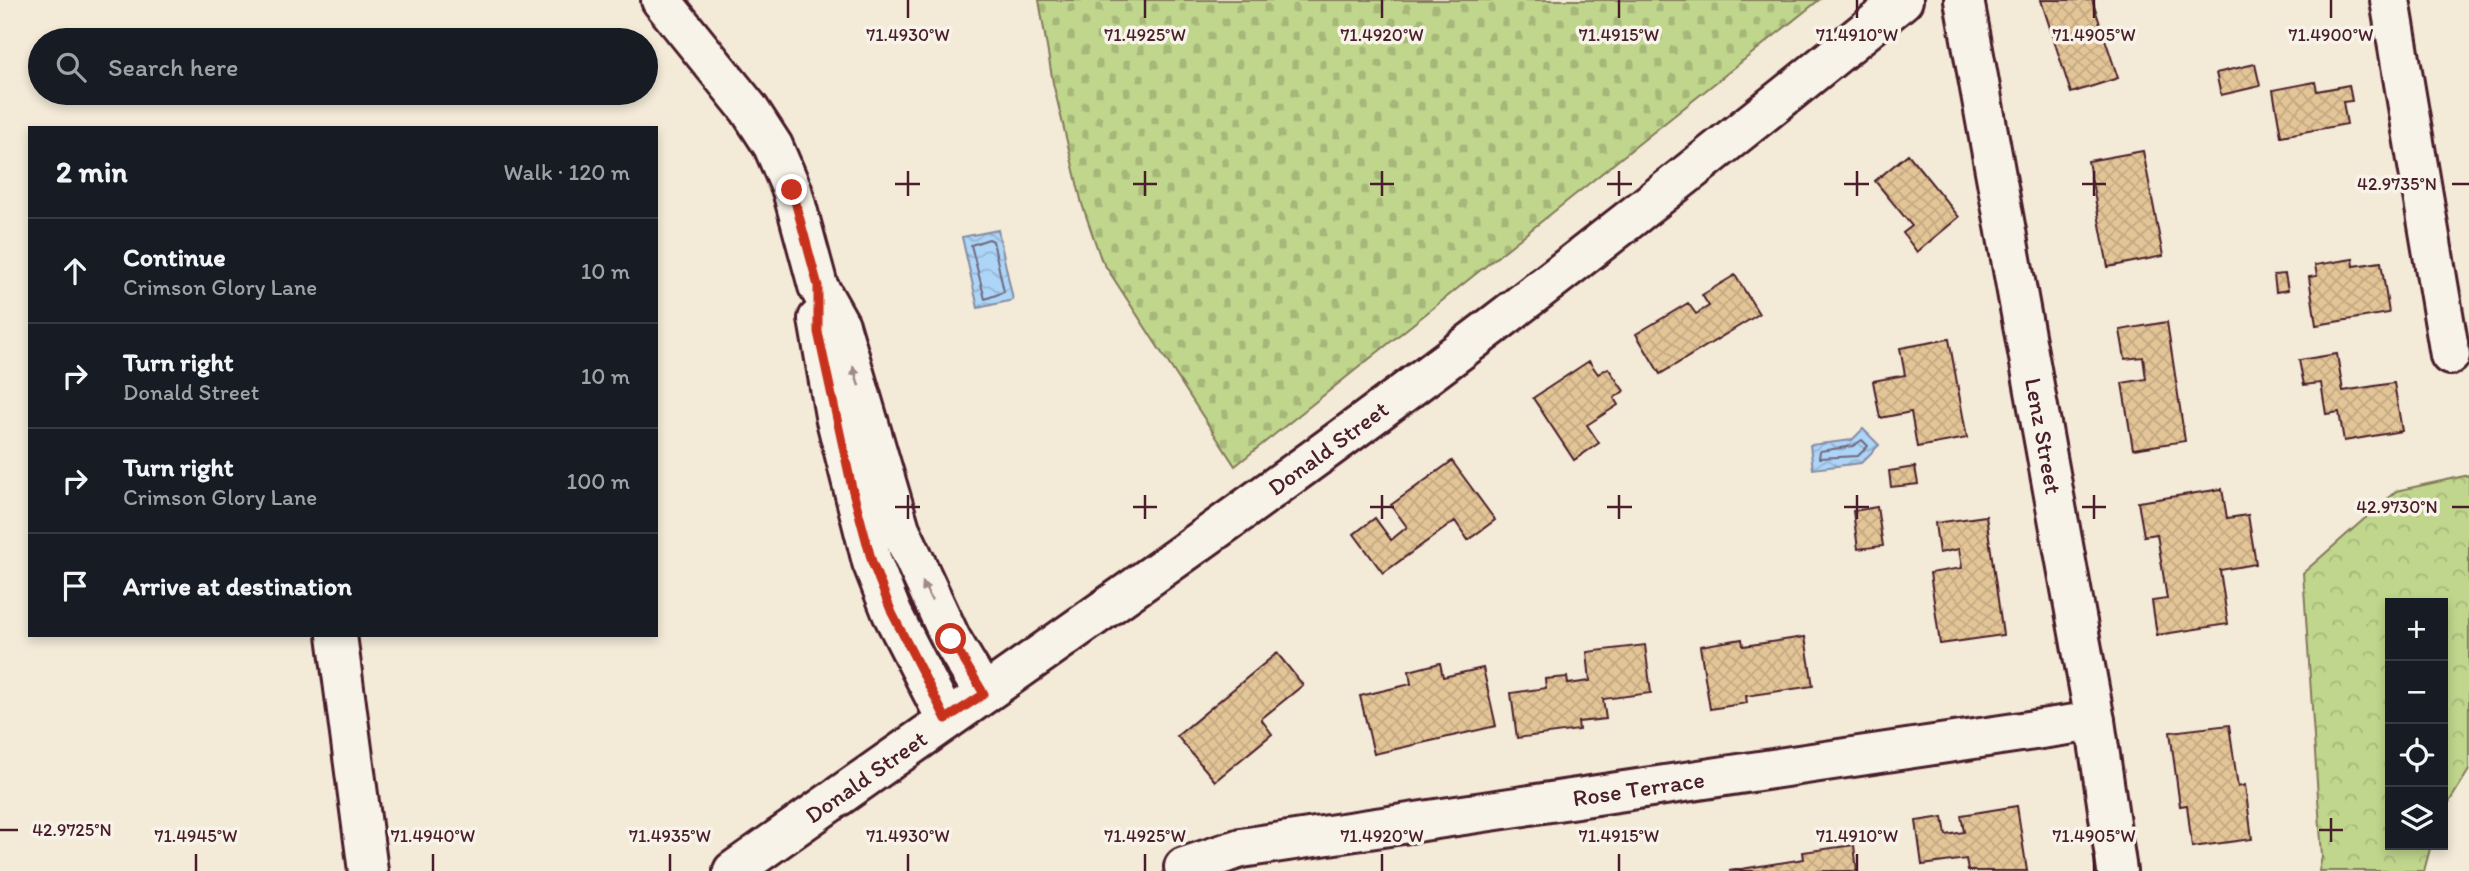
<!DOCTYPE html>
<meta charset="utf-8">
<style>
:root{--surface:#171b24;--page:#20242c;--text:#f1f3f6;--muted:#9ea1a6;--line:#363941}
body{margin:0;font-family:Itim,sans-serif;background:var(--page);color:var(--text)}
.controls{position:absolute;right:21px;bottom:21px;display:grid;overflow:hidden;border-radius:0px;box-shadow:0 4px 10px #0003}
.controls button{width:63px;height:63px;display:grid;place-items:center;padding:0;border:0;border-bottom:2px solid var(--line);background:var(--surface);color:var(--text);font:35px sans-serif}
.stop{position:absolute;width:21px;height:21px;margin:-16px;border:5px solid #c8321e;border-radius:50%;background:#fff}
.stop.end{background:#c8321e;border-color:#fff;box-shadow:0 2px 7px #0008}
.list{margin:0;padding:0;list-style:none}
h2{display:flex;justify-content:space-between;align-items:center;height:91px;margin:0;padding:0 28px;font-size:30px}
h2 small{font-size:23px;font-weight:400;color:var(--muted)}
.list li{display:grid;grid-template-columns:46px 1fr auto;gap:21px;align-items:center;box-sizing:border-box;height:105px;padding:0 28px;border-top:2px solid var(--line)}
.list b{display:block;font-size:26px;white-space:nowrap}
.list p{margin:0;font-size:23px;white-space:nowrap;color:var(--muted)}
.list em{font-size:23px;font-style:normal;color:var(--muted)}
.icon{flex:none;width:38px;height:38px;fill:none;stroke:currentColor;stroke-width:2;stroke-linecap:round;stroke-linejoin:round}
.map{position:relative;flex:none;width:2469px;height:871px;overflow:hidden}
.search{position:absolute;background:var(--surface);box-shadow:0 4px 10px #0003;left:28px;top:28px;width:630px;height:77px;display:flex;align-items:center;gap:18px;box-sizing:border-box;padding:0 24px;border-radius:38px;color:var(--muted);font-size:26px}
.panel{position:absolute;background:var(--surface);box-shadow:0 4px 10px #0003;left:28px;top:126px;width:630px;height:511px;border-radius:0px}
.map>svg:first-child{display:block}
</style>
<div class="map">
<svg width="2469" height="871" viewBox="0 0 2469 871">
<defs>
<pattern id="forest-crowns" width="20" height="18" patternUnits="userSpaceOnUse" patternTransform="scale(1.75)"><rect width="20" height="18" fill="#bfd68c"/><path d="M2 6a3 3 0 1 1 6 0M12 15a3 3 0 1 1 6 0" fill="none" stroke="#a6b779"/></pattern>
<pattern id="cemetery-stones" width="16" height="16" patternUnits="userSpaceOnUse" patternTransform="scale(1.75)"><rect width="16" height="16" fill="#bfd68c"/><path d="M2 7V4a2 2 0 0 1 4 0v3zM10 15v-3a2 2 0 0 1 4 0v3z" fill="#a6b779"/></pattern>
<pattern id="water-waves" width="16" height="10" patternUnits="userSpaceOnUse" patternTransform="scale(1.75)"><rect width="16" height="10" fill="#acd5f7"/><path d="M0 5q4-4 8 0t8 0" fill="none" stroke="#96b6d4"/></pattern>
<pattern id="building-cross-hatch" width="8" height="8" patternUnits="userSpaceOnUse" patternTransform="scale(1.75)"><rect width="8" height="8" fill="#e3c597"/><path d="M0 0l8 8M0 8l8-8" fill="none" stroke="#c4a982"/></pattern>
</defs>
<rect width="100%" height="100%" fill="#f3ead8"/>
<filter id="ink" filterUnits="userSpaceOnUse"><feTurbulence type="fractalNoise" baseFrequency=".0143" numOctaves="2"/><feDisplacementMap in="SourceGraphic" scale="14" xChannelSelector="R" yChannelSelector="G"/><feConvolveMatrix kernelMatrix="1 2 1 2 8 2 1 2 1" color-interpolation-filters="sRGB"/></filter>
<g filter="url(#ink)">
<path fill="url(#forest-crowns)" stroke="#847a5c" stroke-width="2" d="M2469,475v295l-26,42v-209h-53v242h41l-7,26h-105l3,-14 -19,-284 93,-82z"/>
<path fill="url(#cemetery-stones)" stroke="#847a5c" stroke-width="2" d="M1039,0h780l-584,466 -134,-207 -19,-55 -29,-121z"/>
<path fill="url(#water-waves)" stroke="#858ca5" stroke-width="2" d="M998,230l15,70 -35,8 -16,-71z
M1863,429l16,16 -18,18 -48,6 -3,-24 42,-5z"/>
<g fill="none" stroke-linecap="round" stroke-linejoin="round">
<path stroke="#71687d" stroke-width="2" d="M989,239l4,2 11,51 -19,7 -14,-54z
M1862,440l6,6 -10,10 -39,2 1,-7 33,-5z"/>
</g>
<path fill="url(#building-cross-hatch)" stroke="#4a1f2b" stroke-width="2" d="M2041,0h51l26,78 -47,15z
M2255,64l5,22 -39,9 -5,-22z
M2315,82l2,9 32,-6 3,16 -9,1 4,22 -66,12 -8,-46z
M2143,151l20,105 -55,11 -20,-106z
M1908,154l51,63 -42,35 -14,-19 9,-7 -37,-45z
M2353,259l1,7 27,-4 8,51 -73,12 -7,-48 8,-1 -2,-11z
M2285,274l3,16 -12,2 -2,-17z
M1735,275l24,39 -99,60 -24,-40 52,-31 8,11 13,-8 -7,-11z
M2167,322l18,119 -52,8 -11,-66 24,-4 -3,-22 -18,2 -5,-29z
M1949,339l18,99 -50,9 -6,-35 -31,6 -7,-37 32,-6 -5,-27z
M2337,354l6,37 51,-8 8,48 -58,10 -5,-29 -13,2 -5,-31 -17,2 -5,-25z
M1589,361l9,13 10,-6 16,23 -10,7 4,7 -31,20 12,18 -25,17 -41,-62z
M1452,461l43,59 -27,20 -13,-19 -72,52 -29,-39 21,-16 16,22 16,-13 -16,-22z
M1915,467l3,17 -27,3 -2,-16z
M2222,489l5,29 21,-3 8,49 -36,6 8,54 -71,11 -5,-34 15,-2 -10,-65 -13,2 -6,-34z
M1877,507l6,39 -25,3 -5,-38z
M1986,516l17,119 -63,9 -10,-71 32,-5 -3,-19 -20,4 -4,-30z
M1805,637l8,49 -67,10 1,7 -37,6 -10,-63 42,-7 1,7z
M1645,645l6,48 -48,6 3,20 -28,3 1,8 -62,8 -6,-45 35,-5 -1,-9 22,-2 1,7 22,-3 -3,-29z
M1277,653l26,32 -42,34 11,15 -57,47 -38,-45z
M1440,663l3,14 40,-9 13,58 -122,28 -14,-58 51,-12 -2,-13z
M2229,725l9,62 7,-2 7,54 -60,8 -5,-42 -7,1 -10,-74z
M2017,806l10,65h-59l-2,-12 -44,6 -6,-44 27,-4 3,18 18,-3 -3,-17z
M1854,845l3,26h-128l75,-12 -1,-7z"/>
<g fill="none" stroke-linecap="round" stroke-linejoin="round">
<defs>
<g id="minor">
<path d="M661,0l88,109 24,37 19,44 26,96 22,39 60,204 51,110 33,55"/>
<path id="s1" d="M1964,0l131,721 22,150"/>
<path d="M2390,0l60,355"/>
<path d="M818,319l17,97 37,146 20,51 54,106"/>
<path d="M337,635l31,236"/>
<path id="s2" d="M1184,867l57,-19 854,-127"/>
<path id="s3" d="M733,871c255,-181 514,-358 762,-547 138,-106 274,-214 408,-324"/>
</g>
</defs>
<use href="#minor" stroke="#4a1f2b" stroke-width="44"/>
<use href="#minor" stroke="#f7f3e8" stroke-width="38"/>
</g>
<defs><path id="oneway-solid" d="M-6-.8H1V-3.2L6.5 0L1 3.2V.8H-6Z" transform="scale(1.75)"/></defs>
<g fill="#a0898a">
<use href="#oneway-solid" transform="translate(856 376) rotate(-107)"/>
<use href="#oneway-solid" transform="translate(927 591) rotate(-117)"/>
</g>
</g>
<g fill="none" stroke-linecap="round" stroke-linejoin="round" filter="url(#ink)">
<path stroke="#c8321e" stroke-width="9" d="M792,190l26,96v46l34,156 20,74 20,51 54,106 38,-25 -33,-55"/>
</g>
<path fill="none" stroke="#4a1f2b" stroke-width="2.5" d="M908,0v18M1145,0v18M1382,0v18M1619,0v18M1857,0v18M2094,0v18M2331,0v18M908,171v25M1145,171v25M1382,171v25M1619,171v25M1857,171v25M2094,171v25M895,184h25M1133,184h24M1370,184h24M1607,184h25M1844,184h25M2082,184h24M2452,184h17M908,495v24M1145,495v24M1382,495v24M1619,495v24M1857,495v24M2094,495v24M895,507h25M1133,507h24M1370,507h24M1607,507h25M1844,507h25M2082,507h24M2452,507h17M2331,818v24M0,830h18M2319,830h24M196,854v17M433,854v17M670,854v17M908,854v17M1145,854v17M1382,854v17M1619,854v17M1857,854v17M2094,854v17"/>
<g text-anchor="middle" stroke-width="7" stroke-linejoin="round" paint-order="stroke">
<g font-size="24" fill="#4a1f2b" stroke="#f7f3e8">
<text dy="8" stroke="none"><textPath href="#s1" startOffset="443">Lenz Street</textPath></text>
<text dy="8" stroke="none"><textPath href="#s3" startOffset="730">Donald Street</textPath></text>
<text dy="8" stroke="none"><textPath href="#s3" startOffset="163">Donald Street</textPath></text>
<text dy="8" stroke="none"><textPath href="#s2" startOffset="462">Rose Terrace</textPath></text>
</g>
</g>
<g font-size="18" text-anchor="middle" fill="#4a1f2b" stroke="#f7f3e8" stroke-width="7" stroke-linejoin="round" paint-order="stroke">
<text x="908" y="41">71.4930°W</text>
<text x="1145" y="41">71.4925°W</text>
<text x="1382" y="41">71.4920°W</text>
<text x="1619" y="41">71.4915°W</text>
<text x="1857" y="41">71.4910°W</text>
<text x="2094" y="41">71.4905°W</text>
<text x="2331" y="41">71.4900°W</text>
<text x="2397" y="190">42.9735°N</text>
<text x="2397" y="513">42.9730°N</text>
<text x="72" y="836">42.9725°N</text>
<text x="196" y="842">71.4945°W</text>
<text x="433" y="842">71.4940°W</text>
<text x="670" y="842">71.4935°W</text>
<text x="908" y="842">71.4930°W</text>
<text x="1145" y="842">71.4925°W</text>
<text x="1382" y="842">71.4920°W</text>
<text x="1619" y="842">71.4915°W</text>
<text x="1857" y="842">71.4910°W</text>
<text x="2094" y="842">71.4905°W</text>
</g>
</svg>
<div class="controls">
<button>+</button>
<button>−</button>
<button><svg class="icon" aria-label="locate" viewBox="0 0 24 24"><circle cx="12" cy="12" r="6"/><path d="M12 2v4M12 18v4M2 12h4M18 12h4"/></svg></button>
<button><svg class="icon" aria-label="layers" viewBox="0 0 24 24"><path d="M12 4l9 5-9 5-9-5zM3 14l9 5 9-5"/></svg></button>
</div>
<div class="stop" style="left:951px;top:639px"></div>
<div class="stop end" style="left:792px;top:190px"></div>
<div class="search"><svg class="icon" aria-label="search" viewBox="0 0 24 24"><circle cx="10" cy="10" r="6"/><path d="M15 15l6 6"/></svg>Search here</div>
<section class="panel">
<h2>2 min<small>Walk · 120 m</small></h2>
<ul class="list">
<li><svg class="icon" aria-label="ahead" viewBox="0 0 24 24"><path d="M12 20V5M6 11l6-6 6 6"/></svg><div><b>Continue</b><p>Crimson Glory Lane</p></div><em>10 m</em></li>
<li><svg class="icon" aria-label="right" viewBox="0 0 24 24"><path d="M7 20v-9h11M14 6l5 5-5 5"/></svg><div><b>Turn right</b><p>Donald Street</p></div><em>10 m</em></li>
<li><svg class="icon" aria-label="right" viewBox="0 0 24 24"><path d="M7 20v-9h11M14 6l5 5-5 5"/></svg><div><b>Turn right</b><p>Crimson Glory Lane</p></div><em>100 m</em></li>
<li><svg class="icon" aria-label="arrive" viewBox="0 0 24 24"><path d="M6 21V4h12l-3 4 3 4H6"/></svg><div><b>Arrive at destination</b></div></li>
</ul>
</section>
</div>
